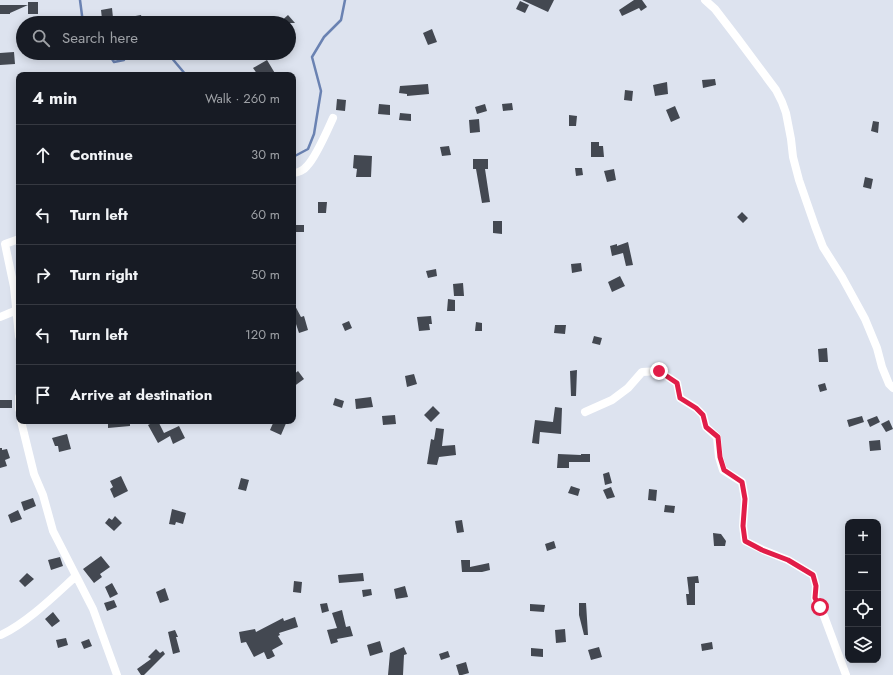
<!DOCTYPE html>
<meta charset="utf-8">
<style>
:root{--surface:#171b24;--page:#242831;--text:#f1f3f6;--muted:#9ea1a6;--line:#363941}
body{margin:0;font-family:Jost,sans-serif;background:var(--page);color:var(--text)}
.controls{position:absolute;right:12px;bottom:12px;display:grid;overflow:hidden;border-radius:8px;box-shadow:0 2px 10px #0003}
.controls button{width:36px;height:36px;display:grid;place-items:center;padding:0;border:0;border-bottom:1px solid var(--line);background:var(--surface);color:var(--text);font:20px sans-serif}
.stop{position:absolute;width:12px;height:12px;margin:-9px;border:3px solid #e11d48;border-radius:50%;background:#fff}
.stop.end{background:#e11d48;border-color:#fff;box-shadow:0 1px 4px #0008}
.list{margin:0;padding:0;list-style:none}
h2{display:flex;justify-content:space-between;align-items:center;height:52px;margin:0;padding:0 16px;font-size:17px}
h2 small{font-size:13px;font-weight:400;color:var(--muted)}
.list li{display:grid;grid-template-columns:26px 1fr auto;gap:12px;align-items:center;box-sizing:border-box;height:60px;padding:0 16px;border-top:1px solid var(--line)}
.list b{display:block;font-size:15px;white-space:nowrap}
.list em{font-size:13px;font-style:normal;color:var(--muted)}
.icon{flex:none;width:22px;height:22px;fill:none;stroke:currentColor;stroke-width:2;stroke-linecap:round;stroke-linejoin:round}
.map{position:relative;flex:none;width:893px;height:675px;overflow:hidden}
.search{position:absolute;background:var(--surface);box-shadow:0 2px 10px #0003;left:16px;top:16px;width:280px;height:44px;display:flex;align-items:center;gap:10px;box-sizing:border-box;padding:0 14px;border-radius:22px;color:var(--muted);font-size:15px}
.panel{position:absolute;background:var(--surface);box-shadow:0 2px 10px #0003;left:16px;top:72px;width:280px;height:352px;border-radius:8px}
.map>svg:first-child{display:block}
</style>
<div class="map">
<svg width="893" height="675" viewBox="0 0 893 675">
<rect width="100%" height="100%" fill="#dde3ef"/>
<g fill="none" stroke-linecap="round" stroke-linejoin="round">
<path stroke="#6a82b2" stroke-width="2.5" d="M80,0l3,23
M108,53l6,9 10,-2 -1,-7
M155,53l15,3 16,19
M293,157l15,-8 6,-15 7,-43 -9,-34 12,-20 17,-17 4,-20"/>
</g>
<path fill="#434851" d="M522,0h32l-6,12z
M634,0h8l5,7 -6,4 -2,-3 -17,8 -3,-6z
M520,1l9,4 -4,8 -9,-4z
M28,2h10v12h-10z
M0,5h28l-18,8v1h-10z
M112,8l1,10 -11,1 -1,-9z
M141,15l2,8h-11l-2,-6z
M288,15l7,8h-16z
M432,29l5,13 -9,3 -5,-12z
M14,52l1,12 -15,1v-12z
M267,60l9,15h-18l-5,-7z
M715,79l1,6 -13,3 -1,-8z
M667,82l1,12 -13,2 -2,-11z
M428,84l1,10 -22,2v-2l-8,-1 1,-7z
M625,90l8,1 -1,10 -8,-1z
M337,99l9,1 -1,11 -9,-1z
M512,103l1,7 -10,1 -1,-7z
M379,104l11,1v10l-12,-1z
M485,104l2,7 -10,3 -2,-7z
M675,106l5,12 -9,4 -5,-12z
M400,113l11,1v7l-12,-1z
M569,115l8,1 -1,10h-7z
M479,119l1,13 -10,1 -1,-13z
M873,121l6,1 -1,11 -7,-2z
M591,142h8v4h4l1,11h-13z
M449,146l2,9 -9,1 -2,-9z
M354,155l18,1 -1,21h-15l1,-8 -4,-1z
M473,159h15v10h-3l5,33 -8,1 -6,-34h-3z
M575,168h7l1,7 -7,1z
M614,169l2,11 -9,2 -3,-11z
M865,177l8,2 -2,10 -8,-2z
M318,202h9l-1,11h-8z
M742,212l6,6 -5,5 -6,-6z
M493,221h9v13l-9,-1z
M294,225h10v7h-10z
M628,242l5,23 -7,1 -3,-13 -11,3 -2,-10 7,-2v2z
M581,263l1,8 -10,2 -1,-9z
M436,269l1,7 -9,2 -2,-7z
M620,276l5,10 -13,6 -4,-10z
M463,283l1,13h-10l-1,-12z
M448,299l7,1v11h-8z
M293,302l8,15 3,-1 4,14 -9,3 -6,-18z
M431,316l1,8h-3l1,6 -11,1 -2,-14z
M349,321l3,7 -7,3 -3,-7z
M476,322l6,1v8h-7z
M555,325h11l-1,9 -11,-1z
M594,336l8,2 -2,7 -8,-2z
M827,348l1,14h-9l-1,-13z
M577,370l-1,26h-5l-1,-25z
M298,371l6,8 -11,8v-12z
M414,374l3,10 -10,3 -2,-11z
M825,383l2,7 -7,2 -2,-7z
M371,397l2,10 -17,2 -1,-10z
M335,398l9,3 -2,7 -9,-3z
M0,400h12v8h-12z
M433,406l7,7 -9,9 -7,-7z
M555,407l7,1 -1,26 -21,-2 -1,12 -7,-1 3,-23 18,2z
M395,415l1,9 -13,1 -1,-9z
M862,416l2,6 -15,5 -2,-7z
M877,416l3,6 -10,5 -3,-7z
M889,420l4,9 -7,3 -5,-8z
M108,421h22v5l-22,2z
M156,421h2l6,12 15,-7 6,12 -12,6 -3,-8 -12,7 -10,-18z
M274,421h13l-6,14 -11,-5z
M436,428l8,1 -2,17 13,-1 1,10 -17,2 -2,8 -10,-1 4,-25 3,1z
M67,434l4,15 -12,3 -1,-6h-3l-3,-8z
M880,440l1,10 -11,1 -1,-10z
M0,448h2v2l5,-1 3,9 -5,2 2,6 -7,2z
M558,454l23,1v-1h9v8h-21v6h-12z
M609,472l3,11 -7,2 -2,-11z
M121,476l7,15 -14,7 -4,-9 3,-2 -3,-6z
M241,478l8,2 -3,11 -8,-2z
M571,486l9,3 -2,7 -10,-3z
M611,487l4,10 -8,2 -4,-9z
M649,489l8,1 -1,11 -8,-1z
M33,498l3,8 -12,5 -3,-9z
M665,505l10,1 -1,7 -10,-1z
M172,509l14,4 -3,11 -7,-2 -1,3 -6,-1z
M18,510l4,9 -11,4 -3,-8z
M115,516l7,7 -8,8 -9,-8 4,-5 3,2z
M462,520l2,12 -7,1 -2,-12z
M713,533l8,1 5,7 -1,5h-11z
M554,541l2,7 -9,3 -2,-7z
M101,556l9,11 -10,7 2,3 -8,6 -11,-14z
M60,557l3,9 -12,4 -3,-10z
M461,560h9v7l19,-4 1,7 -8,2h-20z
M27,573l7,6 -9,8 -6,-6z
M363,573l1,8 -25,2 -1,-8z
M698,576l1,7h-4v22h-8l-1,-11h3l-2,-17z
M294,581l8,1 -1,11 -8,-1z
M112,583l6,11 -8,4 -5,-11z
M405,586l3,11 -12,2 -2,-10z
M165,588l4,12 -9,3 -4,-11z
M371,589l1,6 -9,2 -1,-7z
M114,600l3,7 -10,4 -3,-8z
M327,603l2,8 -7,2 -2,-9z
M579,603h7l2,32h-4l-5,-20z
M530,604l15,1 -1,7 -14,-1z
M342,610l4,17 4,-1 3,10 -16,3 1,3 -7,2 -4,-14 10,-2 -5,-15z
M53,612l7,9 -8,6 -7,-8z
M295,617l3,10 -19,6 1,2 -2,1 5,8 -11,6 3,6 -6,3h-2l-3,-7 -10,5 -8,-15 -5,1 -2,-11 16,-3 1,3 27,-14 1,3z
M565,629l1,13 -10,1 -1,-13z
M175,630l3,7h-2l4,15 -7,2 -5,-22z
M66,638l2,7 -10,3 -2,-8z
M89,639l3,7 -8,3 -3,-7z
M380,641l3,11 -13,4 -3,-11z
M712,642l1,7 -11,2 -1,-7z
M404,647l3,7 -3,1 -1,20h-15l2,-22z
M599,647l3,10 -11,3 -3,-10z
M531,648l12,1v8l-12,-1z
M156,649l4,4 3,-2 2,3 -21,21h-3l-4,-6 14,-10 -3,-2z
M448,651l2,6 -9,3 -2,-6z
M466,662l3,11 -7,2h-3l-3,-10z"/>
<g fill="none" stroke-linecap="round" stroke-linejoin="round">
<path stroke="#fff" stroke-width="8" d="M705,0l10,9 23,30 38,51 6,12 4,11 5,26 2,18 6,23 16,46 8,21 19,30 23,42 12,29 5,19 7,17 4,4
M293,173c5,0 11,-3 14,-7 9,-9 20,-35 26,-48
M19,239l-14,5 9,43 5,49
M0,317l17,-7
M19,397v12
M585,412l27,-12 16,-12 14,-16 17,-1 18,12 3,15 16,10 7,7 3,12 11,10 2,20 4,13 19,12 3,17 -2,27 2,15 18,9 25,10 25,15 3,11 -1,12 9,18 22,59
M21,421l13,53 9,21 10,36 40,78 24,66
M0,635h1c27,-13 53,-39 75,-59"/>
</g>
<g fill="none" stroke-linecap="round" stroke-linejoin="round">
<path stroke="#e11d48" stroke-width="5" d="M659,371l18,12 3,15 16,10 7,7 3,12 12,10 2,20 4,13 18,12 3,17 -2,27 2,15 17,9 26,10 25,15 3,11 -1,12 5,9"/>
</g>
</svg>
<div class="controls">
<button>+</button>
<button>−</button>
<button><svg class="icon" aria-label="locate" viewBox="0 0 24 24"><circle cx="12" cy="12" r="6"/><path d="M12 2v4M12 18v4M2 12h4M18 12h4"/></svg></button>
<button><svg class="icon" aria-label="layers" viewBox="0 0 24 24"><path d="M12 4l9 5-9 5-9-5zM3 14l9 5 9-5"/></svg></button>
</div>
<div class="stop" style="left:820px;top:607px"></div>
<div class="stop end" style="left:659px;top:371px"></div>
<div class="search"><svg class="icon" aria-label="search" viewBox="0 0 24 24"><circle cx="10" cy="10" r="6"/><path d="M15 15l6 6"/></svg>Search here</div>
<section class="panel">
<h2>4 min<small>Walk · 260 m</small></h2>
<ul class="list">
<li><svg class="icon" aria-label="ahead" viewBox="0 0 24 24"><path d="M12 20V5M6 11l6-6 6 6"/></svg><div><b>Continue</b></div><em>30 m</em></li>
<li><svg class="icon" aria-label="left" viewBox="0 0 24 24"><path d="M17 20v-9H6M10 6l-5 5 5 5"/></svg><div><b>Turn left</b></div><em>60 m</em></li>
<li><svg class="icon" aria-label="right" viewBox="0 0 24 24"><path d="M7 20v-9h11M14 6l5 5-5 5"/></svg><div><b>Turn right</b></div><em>50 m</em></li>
<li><svg class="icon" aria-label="left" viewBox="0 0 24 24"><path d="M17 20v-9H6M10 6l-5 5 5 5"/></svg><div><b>Turn left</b></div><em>120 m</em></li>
<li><svg class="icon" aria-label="arrive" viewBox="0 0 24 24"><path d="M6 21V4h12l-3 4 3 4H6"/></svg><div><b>Arrive at destination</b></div></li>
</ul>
</section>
</div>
